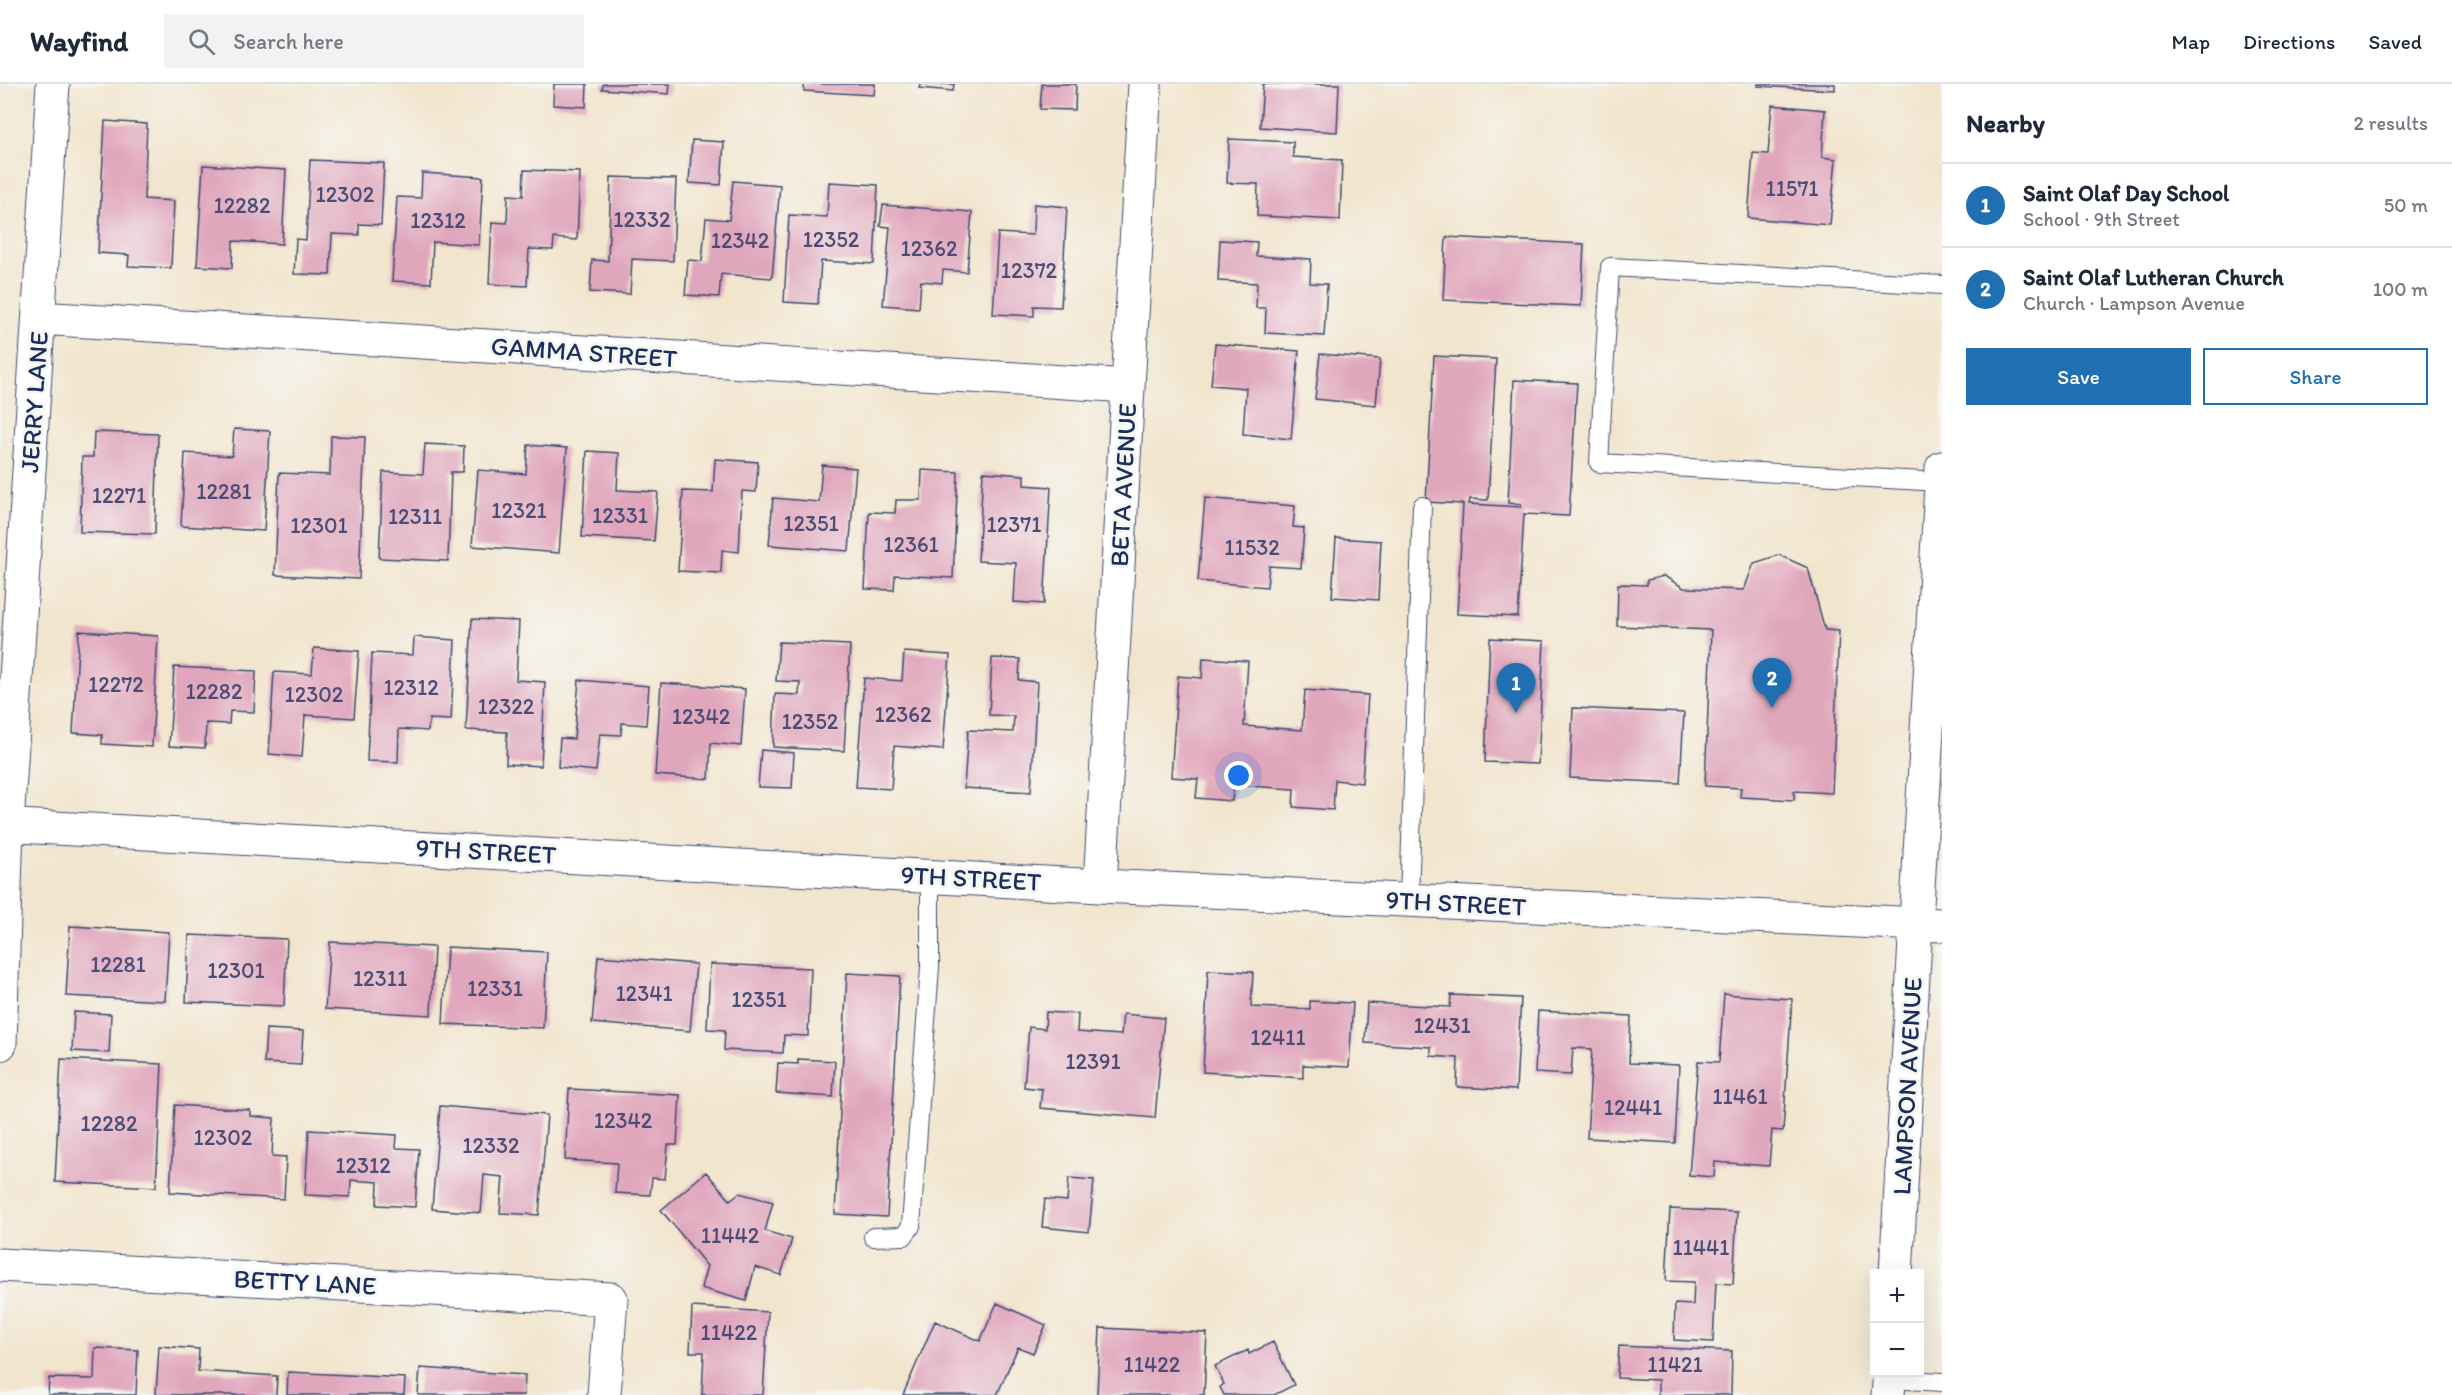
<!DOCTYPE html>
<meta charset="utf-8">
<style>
:root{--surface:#fff;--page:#f2f2f3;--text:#1f2937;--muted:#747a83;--line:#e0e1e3;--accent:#1f6fb2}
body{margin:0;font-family:Itim,sans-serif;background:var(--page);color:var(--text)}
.controls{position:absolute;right:18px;bottom:18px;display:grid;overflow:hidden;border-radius:0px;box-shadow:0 6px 24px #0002}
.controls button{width:54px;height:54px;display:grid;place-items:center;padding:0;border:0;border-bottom:2px solid var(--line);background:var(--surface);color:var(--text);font:30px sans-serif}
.you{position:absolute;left:1239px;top:692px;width:21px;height:21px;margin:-15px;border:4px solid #fff;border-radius:50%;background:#1a73e8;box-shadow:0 0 0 9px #1a73e833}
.badge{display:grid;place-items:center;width:39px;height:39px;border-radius:50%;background:var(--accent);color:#fff;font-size:20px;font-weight:700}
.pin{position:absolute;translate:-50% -50px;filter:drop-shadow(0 2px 3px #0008)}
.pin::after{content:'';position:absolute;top:32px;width:21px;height:18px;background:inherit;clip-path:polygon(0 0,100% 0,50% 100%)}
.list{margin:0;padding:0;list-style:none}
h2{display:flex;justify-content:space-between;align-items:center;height:78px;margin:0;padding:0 24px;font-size:26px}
h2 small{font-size:20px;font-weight:400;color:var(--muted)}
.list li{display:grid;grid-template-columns:39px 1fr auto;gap:18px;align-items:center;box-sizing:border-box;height:84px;padding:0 24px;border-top:2px solid var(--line)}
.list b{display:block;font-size:22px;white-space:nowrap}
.list p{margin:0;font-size:20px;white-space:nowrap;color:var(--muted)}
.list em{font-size:20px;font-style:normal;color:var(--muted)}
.actions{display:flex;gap:12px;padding:18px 24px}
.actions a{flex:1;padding:14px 0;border:2px solid var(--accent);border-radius:0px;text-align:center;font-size:21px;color:var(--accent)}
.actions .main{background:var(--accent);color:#fff}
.icon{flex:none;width:33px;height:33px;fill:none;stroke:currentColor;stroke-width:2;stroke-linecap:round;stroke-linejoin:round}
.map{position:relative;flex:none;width:1942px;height:1311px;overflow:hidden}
header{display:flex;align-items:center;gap:36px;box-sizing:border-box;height:84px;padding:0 30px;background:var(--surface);border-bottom:2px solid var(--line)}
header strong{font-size:28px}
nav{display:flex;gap:33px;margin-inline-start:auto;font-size:21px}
.search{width:420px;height:54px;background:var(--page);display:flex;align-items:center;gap:15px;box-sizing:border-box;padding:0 21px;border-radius:0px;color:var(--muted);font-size:22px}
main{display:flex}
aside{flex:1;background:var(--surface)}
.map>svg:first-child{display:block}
</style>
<header>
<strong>Wayfind</strong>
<div class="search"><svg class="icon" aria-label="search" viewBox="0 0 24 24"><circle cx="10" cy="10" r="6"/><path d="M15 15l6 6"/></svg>Search here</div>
<nav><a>Map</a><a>Directions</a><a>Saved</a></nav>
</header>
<main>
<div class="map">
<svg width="1942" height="1311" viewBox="0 0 1942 1311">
<rect width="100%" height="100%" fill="#f6f6f2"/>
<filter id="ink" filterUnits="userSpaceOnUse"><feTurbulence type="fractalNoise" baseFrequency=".0167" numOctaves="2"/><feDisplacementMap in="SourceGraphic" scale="12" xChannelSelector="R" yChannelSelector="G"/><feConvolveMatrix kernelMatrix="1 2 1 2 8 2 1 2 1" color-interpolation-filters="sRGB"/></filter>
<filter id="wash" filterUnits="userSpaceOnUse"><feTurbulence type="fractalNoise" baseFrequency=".008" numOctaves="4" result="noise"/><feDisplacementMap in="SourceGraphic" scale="24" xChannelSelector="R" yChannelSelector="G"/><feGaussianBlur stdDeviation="1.35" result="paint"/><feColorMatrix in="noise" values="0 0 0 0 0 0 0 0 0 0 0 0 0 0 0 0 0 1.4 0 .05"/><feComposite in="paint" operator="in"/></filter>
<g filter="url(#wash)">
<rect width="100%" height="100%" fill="#f2e5ce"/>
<g id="blocks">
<path fill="#e0a6bc" d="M554,0h33l-1,23 -33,-2z
M603,0h67l-1,10 -67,-5z
M804,0h71l-1,11 -70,-4z
M920,0h34l-1,7 -34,-3z
M1042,0h34l-1,26 -35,-1z
M1263,0h76l-2,48 -77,-5z
M1758,0h77v6l-77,-4z
M1772,21l53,5 -3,47 14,2 -6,66 -82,-7 5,-65 15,1z
M105,37l42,3 -3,75 30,2 -3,67 -43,-2 1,-11 -31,-2z
M1229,55l64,3v15l49,3 -2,60 -83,-4 1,-32 -31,-1z
M692,56l32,2 -3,43 -32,-2z
M310,76l74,3 -3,62 -22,-1v11l-27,-1 -2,41 -36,-1 2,-35 10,1z
M203,81l83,5 -4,74 -49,-3 -1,27 -35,-2z
M524,86l56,2 -3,68 -23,-2 -1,12 -24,-1 -2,37 -38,-2 3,-62 15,1 1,-28 15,1z
M422,89l61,4 -4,68 -46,-3 -2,41 -39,-2 5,-84 24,1z
M611,93l65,2 -3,82 -41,-2 -2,35 -40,-2 2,-32 16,1z
M733,97l47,4 -8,93 -51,-4 -2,23 -34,-2 3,-35 14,1 4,-43 23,2z
M829,98l49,3 -4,79 -53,-3 -3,43 -34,-2 5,-87 38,2z
M1034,120l33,3 -6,100 -27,-1v10l-41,-2 5,-81 35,2z
M883,121l89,7 -5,60 -24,-2 -1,13 -21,-2 -2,27 -36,-3 7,-78 -10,-1z
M1446,153l138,7 -3,62 -138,-6z
M1220,156l37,2 -1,14 55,3 -1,24 17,1 -3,52 -59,-3 1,-25h-10l1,-25 -39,-2z
M1215,260l84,7 -8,88 -48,-5 3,-46 -35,-3z
M1320,270l60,5 -4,46 -61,-6z
M1434,272l62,3 -8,141 -18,-1 -1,5 52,3v-3l-13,-1 6,-123 63,3 -8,133 -45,-2 -6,103 -61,-3 6,-110 -37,-2z
M234,345l36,2 -6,100 -83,-5 4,-73 47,3z
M94,348l64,2 -3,100 -75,-2 2,-75h11z
M331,352l34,1 -6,142 -84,-4 4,-102 51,2z
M425,360l39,2 -1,26h-12l-3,89 -69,-3 4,-86 40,2z
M528,361l39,3 -8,105 -87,-7 6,-76 48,4z
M587,367l32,2 -2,37 41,2 -4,49 -72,-4z
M715,375l43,3 -2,30 -14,-1 -3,61 -17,-2 -1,23 -43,-2 5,-80 30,1z
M822,381l34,3 -7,83 -80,-6 4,-47 46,4z
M922,386l36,2 -5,106 -58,-3 -1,15 -29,-1 4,-77 26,1 1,-13h25z
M983,388l41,3v10l27,2 -7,117 -30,-2 2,-39 -38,-2z
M1205,414l90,8 -2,21 11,1 -3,40 -32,-2 -2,21 -69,-6z
M1336,454l45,3 -3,59 -46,-3z
M1779,471l29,13 17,62 14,1 -7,162 -38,-2v9l-54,-3 1,-9 -36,-2 6,-156 -94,-4 1,-42 29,1v-5l17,-4 20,12 60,2 10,-27z
M472,535l47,2 -3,59 29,2 -4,84 -35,-2 1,-32 -41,-2z
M79,547l79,5 -6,111 -50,-3v-9l-29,-2z
M414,553l41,3 -4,80 -22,-1 -1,12 -29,-2 -1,33 -31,-1 5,-108 41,2z
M1490,554l54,3 -6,123 -53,-2z
M779,558l71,3 -6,106 -71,-4 2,-53 24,1 1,-13 -24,-1z
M314,564l45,3 -5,67 -49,-3 -3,42 -33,-3 5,-82 38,2z
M904,568l46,3 -7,95 -49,-4 -3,43 -35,-2 8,-109 38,3z
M992,574l28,1 -1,21 18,2 -6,110 -67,-4 4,-58 45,2 1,-16 -25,-1z
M1203,574l45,3 -4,65 58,4 3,-40 63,5 -6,88 -27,-3 -2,30 -40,-3 1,-18 -60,-4 -2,16 -36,-3 2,-19 -27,-2 7,-101 24,2z
M174,583l82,4 -2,41 -24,-1 -1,13 -23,-1 -1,25 -36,-2z
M579,596l70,6 -3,39 -24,-2 -1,12 -21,-1 -4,37 -38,-4 2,-29 14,1z
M661,599l84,6 -4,57 -30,-3 -2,36 -54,-4z
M1573,624l111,5 -4,70 -110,-5z
M761,666l33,3 -2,35 -34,-1z
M70,842l99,6 -4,69 -99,-5z
M189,851l98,4 -3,67 -98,-4z
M330,858l104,5 -3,68 -106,-6z
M447,863l100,5 -4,76 -100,-4z
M598,872l98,8 -6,67 -98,-8z
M710,880l101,4 -3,68 -24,-1 -1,18 -59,-3 1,-20 -18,-1z
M1208,886l45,2 -2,35 59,2v-8l43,2 -4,64 -46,-2v13l-100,-6z
M847,889l53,3 -13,241 -52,-3z
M1724,910l68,5 -9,132 -11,-1 -3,36 -54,-4 -1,15 -25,-2 9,-114 21,1z
M1451,911l70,3 -5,92 -59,-3 1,-29 -27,-2v-9l-66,-4 2,-40 83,4z
M1538,927l93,5 -2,47 50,2 -4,78 -88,-5 5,-89 -19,-1 -2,27 -36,-2z
M74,928l37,2 -2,39 -37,-2z
M1046,928l32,2 -1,18 44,3 2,-21 41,4 -9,100 -115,-10 2,-19 -18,-2 5,-60 16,2z
M266,945l37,2 -2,34 -37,-2z
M61,975l101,5 -6,123 -101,-5z
M798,975l37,2 -2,36 -57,-4 2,-30 20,1z
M569,1005l111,6 -3,50h-9l-3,34 -13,-1 -2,17 -35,-2 2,-30 -52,-3z
M175,1021l75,5v6l24,2 -2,38 14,1 -2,42 -114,-7z
M440,1022l107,9 -8,100 -39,-2 3,-36 -19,-2 -3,38 -49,-4z
M309,1046l88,5 -1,13 23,1 -4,58 -38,-2 1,-23 -27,-2 -1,17 -45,-2z
M706,1088l24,28 9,-7 34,9 -8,29 27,8 -11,36 -26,-8 -9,34 -45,-13 6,-22 -46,-56z
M1069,1094l25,2 -5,52 -47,-5 3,-28 22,2z
M1670,1125l67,3 -4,72 -17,-1 -3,59 -39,-2 1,-36 18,1 1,-23 -28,-1z
M997,1219l49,22 -13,28 -15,-6 -21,48h-94l32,-74 45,20z
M692,1223l76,5 -5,83h-61l2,-43h-14z
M1100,1244l107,5 -3,62h-107z
M1273,1258l21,43 -20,10h-50l-4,-8 4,-3 -9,-18 33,-16 1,4z
M159,1262l40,3 -1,22 79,5 -1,19h-120z
M1619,1262l113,5 -1,44h-73v-15l-41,-2z
M95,1264l43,2 -2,45h-88l1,-17 45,1z
M420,1284l105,7 -1,20h-106z
M288,1288l117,6 -1,17h-117z"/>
</g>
</g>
<g filter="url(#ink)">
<use href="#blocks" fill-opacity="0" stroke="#3b4a6f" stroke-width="1.5"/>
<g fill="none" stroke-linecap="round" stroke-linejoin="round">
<defs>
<path id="service" d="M1941,398l-342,-19 11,-196 332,18
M1409,817l13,-395
M873,1153l31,-1 7,-10 19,-259v-91
M1889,1295l53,3"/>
<path id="minor" d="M39,234l1089,68
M1100,802l45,-802
M0,960l7,-219 46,-741
M0,1181l611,34 -7,96"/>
<path id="tertiary" d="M0,741l1100,61 842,39
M1896,1190l46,-806
M1888,1311l2,-23"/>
</defs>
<use href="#service" stroke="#3b4a6f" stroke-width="20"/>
<use href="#minor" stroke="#3b4a6f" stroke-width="35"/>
<use href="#tertiary" stroke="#3b4a6f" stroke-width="35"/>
<use href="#service" stroke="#fff" stroke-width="18"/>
<use href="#minor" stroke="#fff" stroke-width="33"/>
<use href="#tertiary" stroke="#fff" stroke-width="33"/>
</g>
</g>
<g text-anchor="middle" stroke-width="6" stroke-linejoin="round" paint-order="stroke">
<g font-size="22" fill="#4c4d76">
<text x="1792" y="112">11571</text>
<text x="345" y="118">12302</text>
<text x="242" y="129">12282</text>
<text x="642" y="143">12332</text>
<text x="438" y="144">12312</text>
<text x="831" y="163">12352</text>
<text x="740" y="164">12342</text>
<text x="929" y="172">12362</text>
<text x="1029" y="194">12372</text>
<text x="224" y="415">12281</text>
<text x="119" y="419">12271</text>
<text x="519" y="434">12321</text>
<text x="620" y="439">12331</text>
<text x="415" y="440">12311</text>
<text x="811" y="447">12351</text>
<text x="1014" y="448">12371</text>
<text x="319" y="449">12301</text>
<text x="911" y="468">12361</text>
<text x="1252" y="471">11532</text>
<text x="116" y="608">12272</text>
<text x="411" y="611">12312</text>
<text x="214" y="615">12282</text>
<text x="314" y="618">12302</text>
<text x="506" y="630">12322</text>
<text x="903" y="638">12362</text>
<text x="701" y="640">12342</text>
<text x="810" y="645">12352</text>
<text x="118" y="888">12281</text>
<text x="236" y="894">12301</text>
<text x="380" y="902">12311</text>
<text x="495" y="912">12331</text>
<text x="644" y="917">12341</text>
<text x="759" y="923">12351</text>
<text x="1442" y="949">12431</text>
<text x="1278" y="961">12411</text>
<text x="1093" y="985">12391</text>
<text x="1740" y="1020">11461</text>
<text x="1633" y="1031">12441</text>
<text x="623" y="1044">12342</text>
<text x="109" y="1047">12282</text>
<text x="223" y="1061">12302</text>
<text x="491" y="1069">12332</text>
<text x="363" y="1089">12312</text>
<text x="730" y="1159">11442</text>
<text x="1701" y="1171">11441</text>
<text x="729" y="1256">11422</text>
<text x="1152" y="1288">11422</text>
<text x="1675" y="1288">11421</text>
</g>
<g font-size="26" fill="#1b2f5e" stroke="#f6f6f2">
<text transform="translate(584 268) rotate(4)" y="9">GAMMA STREET</text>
<text transform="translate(34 318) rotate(-86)" y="9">JERRY LANE</text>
<text transform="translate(1123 401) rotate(-87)" y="9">BETA AVENUE</text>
<text transform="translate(486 767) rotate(3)" y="9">9TH STREET</text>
<text transform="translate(971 794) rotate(3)" y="9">9TH STREET</text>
<text transform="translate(1456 819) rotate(3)" y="9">9TH STREET</text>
<text transform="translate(1907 1002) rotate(-87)" y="9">LAMPSON AVENUE</text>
<text transform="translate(305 1198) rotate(3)" y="9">BETTY LANE</text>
</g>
</g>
</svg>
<div class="controls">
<button>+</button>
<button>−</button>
</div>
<div class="you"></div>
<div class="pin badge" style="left:1516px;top:629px">1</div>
<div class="pin badge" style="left:1772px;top:624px">2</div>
</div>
<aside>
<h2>Nearby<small>2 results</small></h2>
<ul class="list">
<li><span class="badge">1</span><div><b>Saint Olaf Day School</b><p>School · 9th Street</p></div><em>50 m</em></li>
<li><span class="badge">2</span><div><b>Saint Olaf Lutheran Church</b><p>Church · Lampson Avenue</p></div><em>100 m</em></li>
</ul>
<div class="actions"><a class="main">Save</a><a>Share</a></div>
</aside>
</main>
